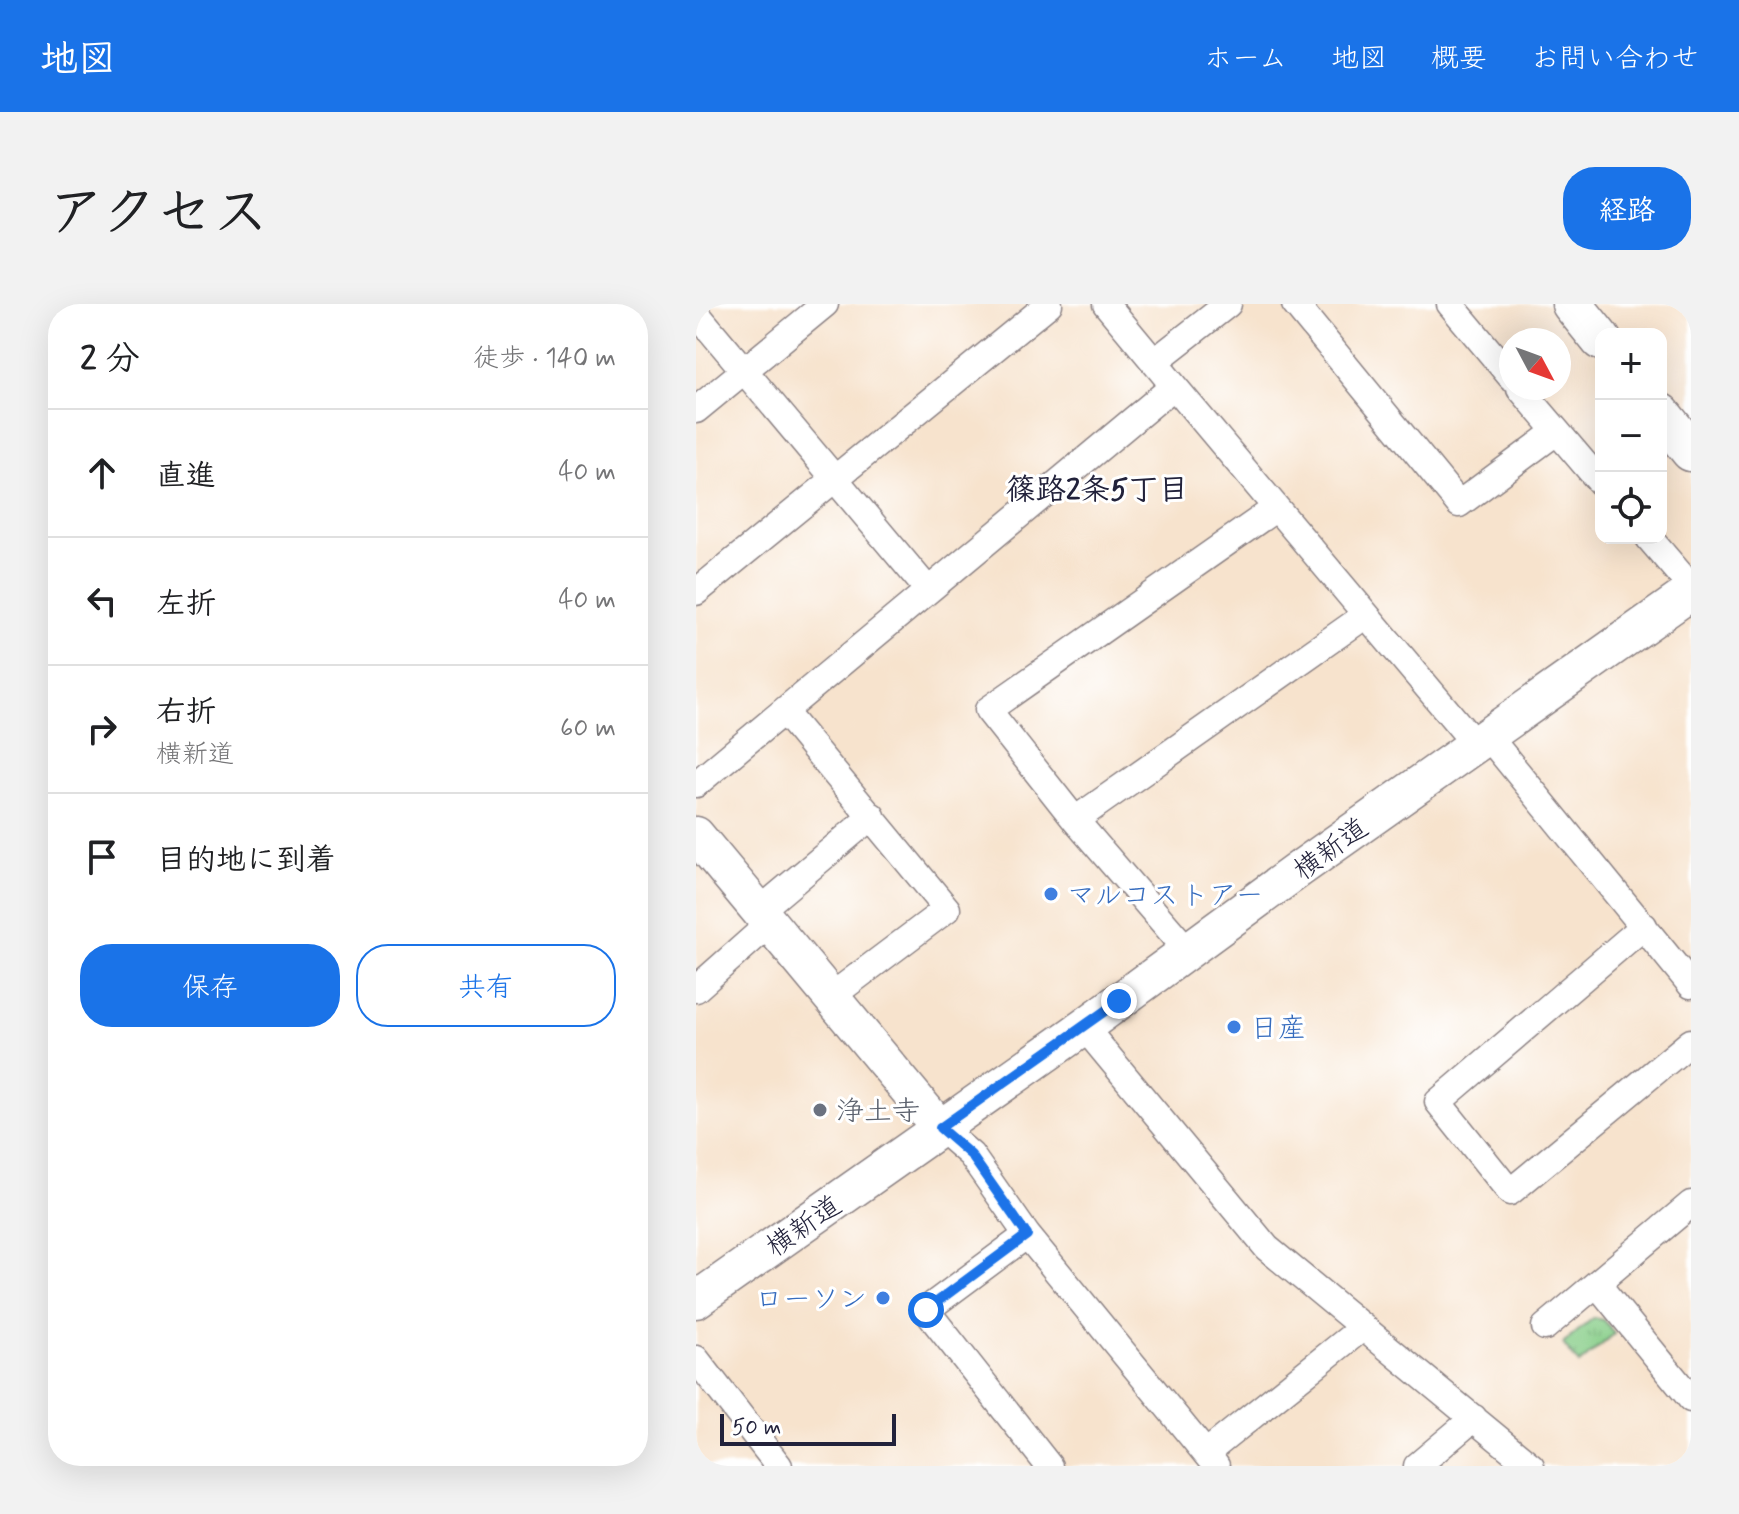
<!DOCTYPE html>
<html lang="ja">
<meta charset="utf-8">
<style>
:root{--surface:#fff;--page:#f2f2f2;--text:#202124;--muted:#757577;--line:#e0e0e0;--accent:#1a73e8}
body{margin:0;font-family:Mynerve,"Klee One",sans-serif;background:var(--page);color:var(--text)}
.controls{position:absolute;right:24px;top:24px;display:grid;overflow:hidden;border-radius:16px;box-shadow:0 8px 32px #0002}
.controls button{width:72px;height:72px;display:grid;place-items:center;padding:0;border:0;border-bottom:2px solid var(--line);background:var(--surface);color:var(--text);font:40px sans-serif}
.compass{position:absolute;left:803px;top:24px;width:72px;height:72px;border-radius:50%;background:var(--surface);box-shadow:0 8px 32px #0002;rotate:131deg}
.scale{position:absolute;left:24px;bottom:20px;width:176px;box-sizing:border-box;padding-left:8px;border:4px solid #22223b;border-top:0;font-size:22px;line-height:28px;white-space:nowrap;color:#22223b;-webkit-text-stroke:6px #fff;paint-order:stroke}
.stop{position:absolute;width:24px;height:24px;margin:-18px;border:6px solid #1a73e8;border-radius:50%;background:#fff}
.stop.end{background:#1a73e8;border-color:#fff;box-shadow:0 2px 8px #0008}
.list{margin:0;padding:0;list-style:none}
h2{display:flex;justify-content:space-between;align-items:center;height:104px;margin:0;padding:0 32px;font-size:34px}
h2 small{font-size:26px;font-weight:400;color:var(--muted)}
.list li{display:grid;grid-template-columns:52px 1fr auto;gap:24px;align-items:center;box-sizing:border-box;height:128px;padding:0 32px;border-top:2px solid var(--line)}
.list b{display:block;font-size:30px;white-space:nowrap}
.list p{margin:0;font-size:26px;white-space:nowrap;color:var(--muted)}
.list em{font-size:26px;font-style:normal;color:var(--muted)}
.actions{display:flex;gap:16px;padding:24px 32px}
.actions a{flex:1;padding:18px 0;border:2px solid var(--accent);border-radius:32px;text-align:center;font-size:28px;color:var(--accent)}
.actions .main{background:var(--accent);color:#fff}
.icon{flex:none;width:44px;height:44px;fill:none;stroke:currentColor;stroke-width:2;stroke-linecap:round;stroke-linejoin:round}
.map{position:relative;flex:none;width:995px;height:1162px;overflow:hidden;border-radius:32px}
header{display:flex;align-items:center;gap:48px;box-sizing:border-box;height:112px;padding:0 40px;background:var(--accent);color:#fff}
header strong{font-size:38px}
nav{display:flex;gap:44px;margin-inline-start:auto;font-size:28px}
.intro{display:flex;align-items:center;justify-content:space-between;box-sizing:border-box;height:192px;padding:0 48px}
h1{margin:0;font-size:56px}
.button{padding:20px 36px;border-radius:32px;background:var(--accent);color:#fff;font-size:28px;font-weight:700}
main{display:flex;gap:48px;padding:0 48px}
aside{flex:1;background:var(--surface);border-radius:32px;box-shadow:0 8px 32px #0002}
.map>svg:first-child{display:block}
</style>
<header>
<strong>地図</strong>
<nav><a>ホーム</a><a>地図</a><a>概要</a><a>お問い合わせ</a></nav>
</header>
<div class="intro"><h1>アクセス</h1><a class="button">経路</a></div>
<main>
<aside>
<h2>2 分<small>徒歩 · 140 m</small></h2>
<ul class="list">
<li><svg class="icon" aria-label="ahead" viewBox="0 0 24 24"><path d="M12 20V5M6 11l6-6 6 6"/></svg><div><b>直進</b></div><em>40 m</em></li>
<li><svg class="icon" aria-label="left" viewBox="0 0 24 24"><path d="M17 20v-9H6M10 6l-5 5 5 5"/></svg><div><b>左折</b></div><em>40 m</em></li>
<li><svg class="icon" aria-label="right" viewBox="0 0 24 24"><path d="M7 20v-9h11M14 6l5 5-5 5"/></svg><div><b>右折</b><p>横新道</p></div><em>60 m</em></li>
<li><svg class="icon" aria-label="arrive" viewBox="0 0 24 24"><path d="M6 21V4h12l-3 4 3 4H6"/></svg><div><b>目的地に到着</b></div></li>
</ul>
<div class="actions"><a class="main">保存</a><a>共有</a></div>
</aside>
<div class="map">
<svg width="995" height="1162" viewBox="0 0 995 1162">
<defs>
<pattern id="park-tufts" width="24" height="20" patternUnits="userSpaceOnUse" patternTransform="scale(2)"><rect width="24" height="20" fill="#86cd87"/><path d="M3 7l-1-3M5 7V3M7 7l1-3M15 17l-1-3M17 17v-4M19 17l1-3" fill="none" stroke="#73b075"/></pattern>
</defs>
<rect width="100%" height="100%" fill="#fff"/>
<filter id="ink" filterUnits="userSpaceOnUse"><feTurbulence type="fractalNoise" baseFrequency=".0125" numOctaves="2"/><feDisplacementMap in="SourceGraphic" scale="16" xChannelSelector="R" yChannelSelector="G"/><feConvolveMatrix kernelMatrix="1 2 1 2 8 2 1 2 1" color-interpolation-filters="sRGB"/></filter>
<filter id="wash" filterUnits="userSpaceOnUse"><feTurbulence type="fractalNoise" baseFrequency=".006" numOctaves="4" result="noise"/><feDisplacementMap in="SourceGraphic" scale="32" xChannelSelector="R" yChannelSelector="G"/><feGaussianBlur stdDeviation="1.8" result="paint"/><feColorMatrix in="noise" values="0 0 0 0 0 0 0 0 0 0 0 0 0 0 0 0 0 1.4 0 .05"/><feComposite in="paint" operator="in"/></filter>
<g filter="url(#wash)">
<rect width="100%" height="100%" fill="#f7e3cd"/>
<path fill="url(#park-tufts)" stroke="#547861" stroke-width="2" d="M897,1014l11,2 10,14 -35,30 -16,-20z"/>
</g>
<g filter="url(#ink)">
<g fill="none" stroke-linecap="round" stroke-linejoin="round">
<defs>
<path id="street" d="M599,0l164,200 97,-72
M754,0l61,73
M0,9l232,277
M458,58l74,-58
M478,82l301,358
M824,84l81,95
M0,106l129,-106
M580,204l-288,202 87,110 291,-205
M953,234l42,49
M0,288l353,-288
M88,408l163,197 -118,89
M791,431l204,250
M0,480l478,-398 -68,-82
M379,516l113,131
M62,608l114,-96
M948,622l-206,176 72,90 181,-150
M0,685l72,-64
M388,723l183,221 264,218
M244,824l31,27 56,80 189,231
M331,931l-101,75 123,156
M901,980l94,115
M849,1023l146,-123
M0,1055l83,107
M510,1149l156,-125
M721,1162l57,-48"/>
<path id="secondary" d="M0,531l244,293
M0,996l388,-273 214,-157 393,-278"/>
<path id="primary" d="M876,0l29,36
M965,110l30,37"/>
</defs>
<use href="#street" stroke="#8c8284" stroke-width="29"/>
<use href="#secondary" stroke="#8c8284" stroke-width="39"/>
<use href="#primary" stroke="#8c8284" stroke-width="43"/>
<use href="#street" stroke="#fff" stroke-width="26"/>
<use href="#secondary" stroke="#fff" stroke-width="36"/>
<use href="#primary" stroke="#fff" stroke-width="40"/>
</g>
</g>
<g fill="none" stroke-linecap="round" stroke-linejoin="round" filter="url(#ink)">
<path stroke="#1a73e8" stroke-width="10" d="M230,1006l101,-75 -56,-80 -31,-27 179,-127"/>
</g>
<g fill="#3f7fe0" stroke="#fff" stroke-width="3">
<circle cx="355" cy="590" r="8"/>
<circle cx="538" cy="723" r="8"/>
<circle cx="187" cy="994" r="8"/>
</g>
<circle fill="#6b7280" stroke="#fff" stroke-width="3" cx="124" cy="806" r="8"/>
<g text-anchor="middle" stroke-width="6" stroke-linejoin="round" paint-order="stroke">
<g font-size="28" fill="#22223b" stroke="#fff">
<text transform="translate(634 544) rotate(-36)" y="10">横新道</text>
<text transform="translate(107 921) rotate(-35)" y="10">横新道</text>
</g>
<g font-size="28" fill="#366cbe" stroke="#fff" text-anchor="start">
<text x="371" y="600">マルコストアー</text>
<text x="554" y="733">日産</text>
<text x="171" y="1004" text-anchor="end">ローソン</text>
</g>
<g font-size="28" fill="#5b616d" stroke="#fff" text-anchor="start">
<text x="140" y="816">浄土寺</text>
</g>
<g font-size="30" font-weight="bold" fill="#22223b" stroke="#fff">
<text x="401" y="195">篠路2条5丁目</text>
</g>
</g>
</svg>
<div class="controls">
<button>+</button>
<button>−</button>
<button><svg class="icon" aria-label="locate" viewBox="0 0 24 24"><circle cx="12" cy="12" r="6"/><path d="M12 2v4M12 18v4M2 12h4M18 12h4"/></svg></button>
</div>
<svg class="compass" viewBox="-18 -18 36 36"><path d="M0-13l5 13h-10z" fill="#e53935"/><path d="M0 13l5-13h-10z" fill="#757577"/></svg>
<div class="scale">50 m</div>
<div class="stop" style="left:230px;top:1006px"></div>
<div class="stop end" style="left:423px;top:697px"></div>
</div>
</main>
